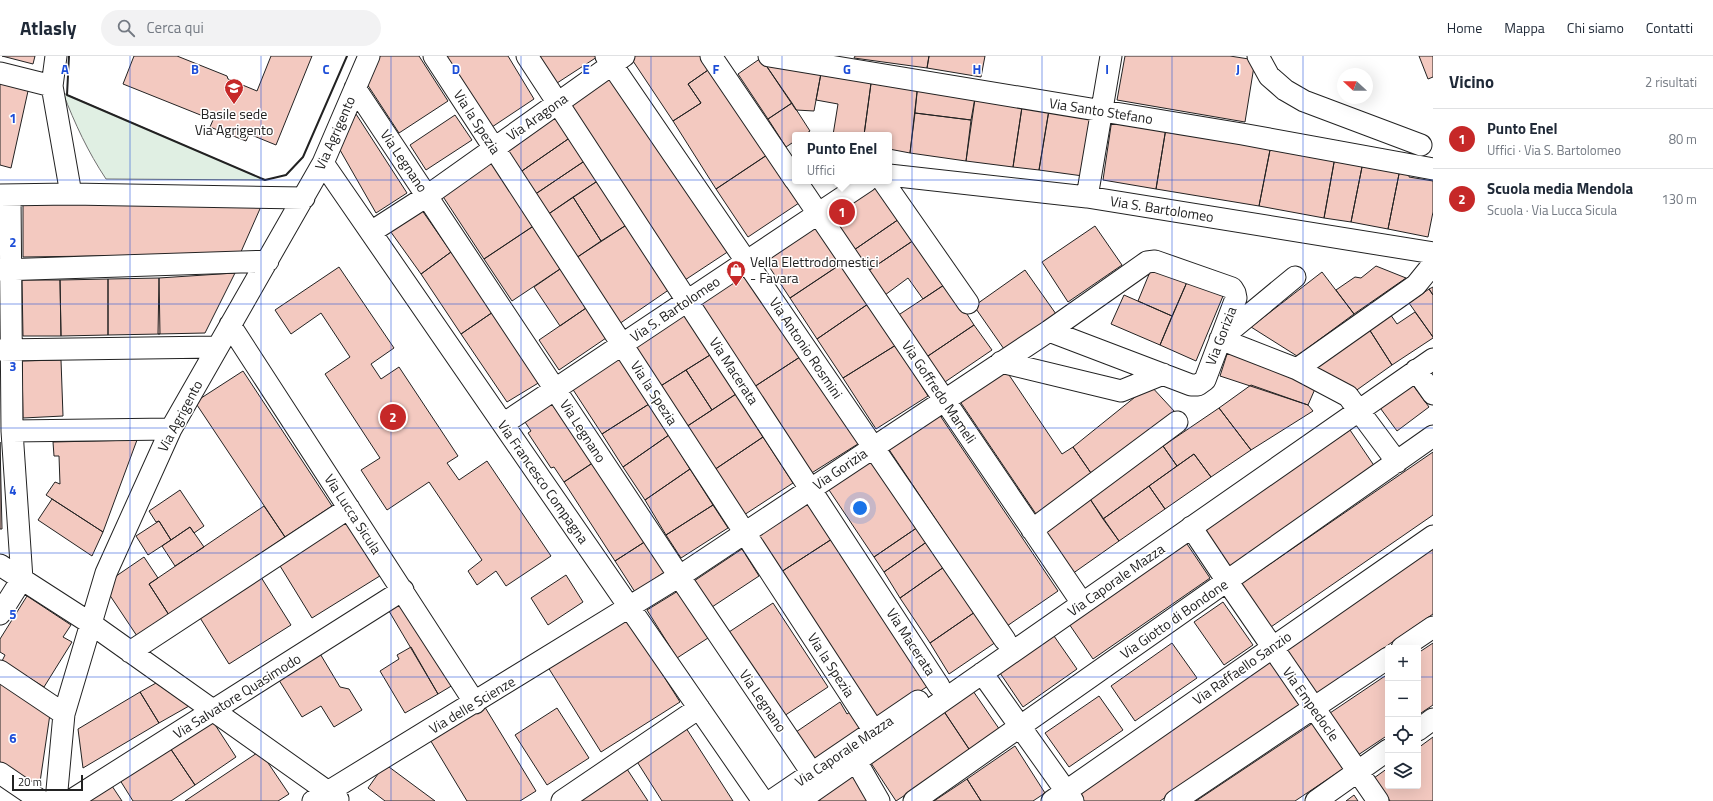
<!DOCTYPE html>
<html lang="it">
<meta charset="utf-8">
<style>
:root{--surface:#fff;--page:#f2f2f3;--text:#1f2937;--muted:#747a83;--line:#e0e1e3;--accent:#c62828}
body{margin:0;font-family:"Titillium Web",sans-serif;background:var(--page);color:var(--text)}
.controls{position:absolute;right:12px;bottom:12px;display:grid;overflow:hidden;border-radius:4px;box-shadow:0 4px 16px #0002}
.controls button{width:36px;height:36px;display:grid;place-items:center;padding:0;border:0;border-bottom:1px solid var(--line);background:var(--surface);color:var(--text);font:20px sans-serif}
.compass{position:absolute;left:1337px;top:12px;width:36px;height:36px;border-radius:50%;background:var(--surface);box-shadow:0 4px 16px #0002;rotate:291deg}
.scale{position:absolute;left:12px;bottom:10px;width:71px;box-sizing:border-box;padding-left:4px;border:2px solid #222;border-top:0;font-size:11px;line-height:14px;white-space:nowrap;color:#222;-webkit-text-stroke:3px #fff;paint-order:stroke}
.you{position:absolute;left:860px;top:452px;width:14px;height:14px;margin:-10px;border:3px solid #fff;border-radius:50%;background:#1a73e8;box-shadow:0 0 0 6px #1a73e833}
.badge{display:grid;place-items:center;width:26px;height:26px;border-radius:50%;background:var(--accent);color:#fff;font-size:13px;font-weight:700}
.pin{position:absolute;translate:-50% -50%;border:2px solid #fff;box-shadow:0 1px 4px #0006}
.popup{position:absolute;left:792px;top:76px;width:100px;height:52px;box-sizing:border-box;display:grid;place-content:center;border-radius:4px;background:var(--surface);filter:drop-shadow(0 1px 3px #0005);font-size:13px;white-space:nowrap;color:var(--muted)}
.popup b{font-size:15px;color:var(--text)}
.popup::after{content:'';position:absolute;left:50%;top:100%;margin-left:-8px;border:8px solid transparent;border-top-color:var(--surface)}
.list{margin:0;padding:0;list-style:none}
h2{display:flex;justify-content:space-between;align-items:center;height:52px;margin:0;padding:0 16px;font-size:17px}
h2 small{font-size:13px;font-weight:400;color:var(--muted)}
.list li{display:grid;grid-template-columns:26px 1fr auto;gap:12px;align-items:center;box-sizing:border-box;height:60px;padding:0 16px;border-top:1px solid var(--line)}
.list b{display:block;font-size:15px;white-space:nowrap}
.list p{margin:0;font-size:13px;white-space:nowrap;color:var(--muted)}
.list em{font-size:13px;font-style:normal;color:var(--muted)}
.icon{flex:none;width:22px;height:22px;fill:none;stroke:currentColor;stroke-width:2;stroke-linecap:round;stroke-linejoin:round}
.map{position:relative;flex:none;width:1433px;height:745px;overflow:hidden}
header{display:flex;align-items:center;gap:24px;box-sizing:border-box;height:56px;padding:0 20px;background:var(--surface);border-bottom:1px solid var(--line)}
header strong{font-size:19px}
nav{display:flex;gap:22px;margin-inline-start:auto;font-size:14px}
.search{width:280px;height:36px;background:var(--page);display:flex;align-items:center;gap:10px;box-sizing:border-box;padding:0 14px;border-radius:22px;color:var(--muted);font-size:15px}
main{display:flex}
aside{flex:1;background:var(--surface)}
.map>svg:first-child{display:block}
</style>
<header>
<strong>Atlasly</strong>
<div class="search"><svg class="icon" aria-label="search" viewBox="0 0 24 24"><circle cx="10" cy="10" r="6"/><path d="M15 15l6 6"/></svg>Cerca qui</div>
<nav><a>Home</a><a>Mappa</a><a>Chi siamo</a><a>Contatti</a></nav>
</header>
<main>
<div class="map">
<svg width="1433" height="745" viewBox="0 0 1433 745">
<rect width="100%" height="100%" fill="#fff"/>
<path fill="#e0efe3" stroke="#6f6f6f" d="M63,37l202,87 -159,-1c-18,-27 -31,-55 -43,-86z"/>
<path fill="#f3c9c0" stroke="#222" d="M2,0h33l-2,8z
M134,0h43l50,20 1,3 29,12 14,-35h41l-36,89 -27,-11 -3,7 -36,-14 3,-7 -90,-36z
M380,0h39l29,45 -49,32 -32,-49z
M442,0h66l26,43 -45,30z
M534,0h62l1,1 -43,28z
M634,0h69l8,12 -23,16 13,19 -28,18 -42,-63z
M855,0h74l-2,12 -73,-10z
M929,0h56l-4,21 -54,-9z
M1125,0h105l25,4 -10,62 -128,-22z
M1419,0h14v21l-5,2z
M761,2l31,45 -24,16 -30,-45z
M761,2l61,10 -8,43 -18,-1z
M711,12l56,87 -51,34 -43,-68 28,-18 -13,-19z
M822,12l50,8 -8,59h-31l5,-31 -22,-4z
M0,19l30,7 -19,86 -11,-3z
M612,19l117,176 -44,29 -117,-175z
M872,20l46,7 -8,70 -21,-4v-14h-25z
M918,27l58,9 -5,28 -56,-7z
M976,36l46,15 -9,60 -47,-6z
M792,47l18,28 -6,4h-9v6l-9,6 -18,-28z
M1022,51l27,3 -10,60 -26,-3z
M1049,54l43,7 -9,59 -44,-6z
M555,56l16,25 -52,36 -16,-25z
M915,57l56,7 -5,41 -56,-8z
M356,58l51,79 -31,20 -40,-70z
M455,59l17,25 -46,30 -16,-25z
M1112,63l54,9 -10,61 -53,-9z
M1166,72l105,17 -12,61 -103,-17z
M571,81l15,23 -52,35 -15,-22z
M1271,89l64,12 -11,61 -65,-12z
M767,99l32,48 -51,34 -32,-48z
M490,101l45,68 -51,34 -44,-67z
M1335,101l28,5 -12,60 -27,-4z
M586,104l13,20 -52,35 -13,-20z
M1363,106l37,7 -12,60 -37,-7z
M1400,113l10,1 -1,7 24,4v31l-5,25 -40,-8z
M599,124l29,44 -27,17 -28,-44z
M871,125l31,36 -48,33 -27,-38z
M573,141l28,44 -25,17 -29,-43z
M263,146l-23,52 -217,3v-54z
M419,150l32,46 -30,22 -33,-46z
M902,161l15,21 -49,33 -14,-21z
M813,167l28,41 -51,34 -28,-42z
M628,168l42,65 -51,35 -43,-66z
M535,169l28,42 -51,34 -28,-42z
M1095,170l27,39 -54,37 -26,-40z
M917,182l30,45 -24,16 -15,-21 -23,17 -17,-24z
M451,196l42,60 -32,22 -40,-60z
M841,208l27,40 -51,35 -27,-41z
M1376,210l30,12 -52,36 -18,-24 19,-13 6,1z
M339,211l55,81 -23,16 10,15 18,-12 59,89 -11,7 12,17 28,-19 64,95 -45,30 -10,-15 -19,14 -9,-14 14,-11 -53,-78 -42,28 -26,-40 19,-12 -55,-84 25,-17 -29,-44 -30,21 -16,-24z
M563,211l26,39 -29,20 -26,-39z
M1152,211l35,15 -15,34 -34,-15z
M746,212l57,87 -49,32 -57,-87z
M1025,214l31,44 -52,35 -30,-43z
M1322,216l32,42 -57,42 -46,-29z
M235,217l-30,60 -47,1 1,-56z
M159,222l1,56 -52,1v-56z
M108,223v56l-47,1 -1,-56z
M0,224l1,63h-1z
M22,224h38l1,56h-38z
M1187,226l36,14 -27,65 -36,-16z
M947,227l27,42 -49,33 -28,-42z
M1433,231v8l-4,-6z
M1429,233l4,6v42l-24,-34z
M1124,239l48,21 -12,29 -49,-21z
M868,248l28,41 -53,33 -26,-39z
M589,250l20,30 -50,34 -20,-30z
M682,254l28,45 -51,32 -27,-44z
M1388,255l9,13 18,-12 18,25v1l-41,27 -23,-36z
M493,256l47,70 -33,20 -46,-68z
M974,269l18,25 -50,34 -17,-26z
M1369,273l23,36 -38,27 -38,-25z
M896,289l32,51 -52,33 -33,-51z
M1228,295l90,31 -10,23 -88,-29z
M617,298l32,50 -47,30 -32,-49z
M710,299l26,39 -24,16 -26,-40z
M803,299l58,87 -51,32 -56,-87z
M61,304l2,56 -40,2 -1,-57z
M1003,310l59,88 11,-7 20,29 -57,38 -79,-117z
M686,314l26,40 -26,17 -27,-40z
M243,315l89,135 -47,31 -90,-135z
M1410,325l19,26 -32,24 -19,-26z
M1150,329l25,27 -82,64 -20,-29z
M1251,329l57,20 5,6 -62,39 -32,-42z
M736,338l27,43 -49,33 -28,-43z
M552,340l42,66 -30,20 -10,-15 -3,1 -23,-35 3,-2 -10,-15z
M649,348l20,31 -46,32 -21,-33z
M1219,352l32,42 -40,27 -17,-23 -17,12 -14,-20z
M939,358l119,177 -51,35 -119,-178z
M1350,374l25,37 -148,101 -25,-37z
M669,379l21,34 -45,31 -22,-33z
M763,381l30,46 -49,32 -30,-45z
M137,384l-34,92 -57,-37 9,-13 5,2 -1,-28h-5l-1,-14z
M0,386l2,87h-2z
M1163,390l14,20 -74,53 -13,-20z
M1433,396v63l-165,114 -30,-43z
M1194,398l17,23 -46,32 -16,-23z
M871,401l47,70 -44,30 -47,-70z
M594,406l52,79 -31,20 -51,-79z
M690,413l23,36 -47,30 -21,-35z
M1149,430l16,23 -46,32 -16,-22z
M180,434l24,36 -10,7 -4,-6 -19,13 -12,-19 -3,1 -7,-11z
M52,443l51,33 -11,24 -54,-36z
M1090,443l29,42 -47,33 -30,-41z
M807,444l25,39 -51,33 -24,-38z
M713,449l15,23 -47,30 -15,-23z
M264,450l21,31 -116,78 -20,-31z
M347,461l36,57 -71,44 -35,-57z
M159,465l12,19 -23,15 -12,-19z
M190,471l14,20 -29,19 -13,-20z
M918,471l10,14 -44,31 -10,-15z
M832,483l96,147 -50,33 -97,-147z
M646,485l20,30 -31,21 -20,-31z
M928,485l16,26 -44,31 -16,-26z
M1185,485l25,37 -117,81 -26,-38z
M1433,490v68l-119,82 -31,-46z
M742,493l17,27 -47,31 -18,-26z
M144,501l14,21 -9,6 20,31 -32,21 -34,-51z
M944,511l31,45 -45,31 -30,-45z
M259,518l32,51 -62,39 -32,-51z
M566,519l17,27 -35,23 -17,-27z
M678,535l30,47 -31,20 -30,-48z
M403,539l55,87 -20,12 -52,-88z
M27,540l44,29 -8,12 9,5 -28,45 -42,-26 3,-6 -5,-3v-13z
M1223,546l30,43 -29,20 -30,-43z
M773,547l55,84 -44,29 -55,-84z
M975,556l21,30 -47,32 -19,-31z
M625,559l55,87 -79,50 -55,-88z
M1054,580l23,33 -54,38 -23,-34z
M1172,587l25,35 -62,43 -24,-35z
M1433,587v62l-15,10v-62z
M411,591l27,47 -33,19 -25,-42 19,-12 -2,-4z
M319,596l21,35 9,2 13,21 -28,17 -13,-21 -19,11 -25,-40z
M1270,605l30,45 -140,95h-77l-5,-9z
M1388,618v61l-30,20 -28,-42z
M0,624l50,34 -11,75 -39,-27z
M156,627l33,23 -30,17 -19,-31z
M971,632l31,45 -31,19 -30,-45z
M140,636l19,31 -76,45 -5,-39z
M1099,640l24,34 -54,37 -24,-34z
M840,646l7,12 3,-2 13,19 -47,31 -20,-30z
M483,648l53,87 -16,10h-53l-38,-63z
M941,651l30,45 -75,49 -27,-41z
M557,652l32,50 -42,27 -32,-50z
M210,661l26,40 -41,28 -27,-40z
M1313,667l30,46 -48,32h-99z
M686,672l47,73h-71l-26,-41z
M1433,681v64h-43l-16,-23 14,-10v18h30v-38z
M168,689l27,40 -24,16h-38l-15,-24z
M1015,690l30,47 -12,8h-52l-14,-22z
M260,695l29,43 -11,7h-93z
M385,708l50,37h-50l-17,-13z
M625,710l23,35h-72z
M852,720l17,25h-49l-1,-2z
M967,723l14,22h-47z
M110,727l12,18h-39z
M1354,739l4,6h-12z"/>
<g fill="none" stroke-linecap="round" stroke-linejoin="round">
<defs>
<path id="street" d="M56,0l-4,30 19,108
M434,0l440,675
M527,0l412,630
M606,0l399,584
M711,0l84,124
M769,0l473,78 191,35
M1258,0l11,20 16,14 19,11 117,44
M0,17l52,13
M355,32l324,488 133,197
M323,107l440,638
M889,119l198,22 346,56
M796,125l286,422
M883,125l85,122
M0,139l71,-1 233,4
M1087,141l24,-141
M371,176l56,-36 197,-140
M0,214l268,-9
M1295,221l-75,62 77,30 51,27 49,66
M230,269l245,378
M0,294l217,-3
M1001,306l120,29 42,-17
M1297,313l119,-84 17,-21
M1416,314l17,24
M503,368l364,-243
M12,375l159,-2
M1191,471l36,54 151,220
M1032,474l145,-108
M0,509l90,58 248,176
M0,558l22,-35 -10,-148 -2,-236
M1402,592l31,-21
M130,596l219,-144
M0,615l64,43
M982,617l91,128
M1418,674l15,-11
M856,705l23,40
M0,717l41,28
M56,745l8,-87 42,-141 65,-144 152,-266 46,-107
M70,745l333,-211
M313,745l373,-229 363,-241 98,-69 8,-1 77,27 3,5 1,5 -31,82 -7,5h-7l-142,-54
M562,745l137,-93
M771,745l147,-100
M799,745l634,-442
M914,745l519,-365
M1052,745l381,-265
M1175,745l213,-143
M1316,745l72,-51"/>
</defs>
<use href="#street" stroke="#222" stroke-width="23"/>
<use href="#street" stroke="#fff" stroke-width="21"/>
<path stroke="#222" stroke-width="2" d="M69,0l-2,39 198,85 21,-5 17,-18 44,-101"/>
</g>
<path fill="none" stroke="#1d4ed8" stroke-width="1" stroke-opacity="0.55" d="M130,0v745M261,0v745M391,0v745M521,0v745M651,0v745M782,0v745M912,0v745M1042,0v745M1172,0v745M1303,0v745M0,124h1433M0,248h1433M0,372h1433M0,497h1433M0,621h1388M1418,621h15"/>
<defs>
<symbol id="school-pin" viewBox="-11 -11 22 30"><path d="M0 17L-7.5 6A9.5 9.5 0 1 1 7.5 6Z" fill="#c62828" stroke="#fff"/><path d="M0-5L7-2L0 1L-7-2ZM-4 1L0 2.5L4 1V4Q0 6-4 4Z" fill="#fff"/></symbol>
<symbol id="shop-pin" viewBox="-11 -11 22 30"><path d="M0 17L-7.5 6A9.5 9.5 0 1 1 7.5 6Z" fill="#c62828" stroke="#fff"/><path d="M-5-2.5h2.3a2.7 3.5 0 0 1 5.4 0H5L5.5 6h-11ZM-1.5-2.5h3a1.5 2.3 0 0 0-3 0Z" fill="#fff"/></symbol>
</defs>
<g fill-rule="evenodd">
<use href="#school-pin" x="223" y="21" width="22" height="30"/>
<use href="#shop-pin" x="725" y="203" width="22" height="30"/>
</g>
<g text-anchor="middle" stroke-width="3" stroke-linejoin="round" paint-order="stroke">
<g font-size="14" fill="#222" stroke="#fff">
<text transform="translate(1101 55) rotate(9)" y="5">Via Santo Stefano</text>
<text transform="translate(537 61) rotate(-35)" y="5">Via Aragona</text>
<text transform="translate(477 66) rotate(57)" y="5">Via la Spezia</text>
<text transform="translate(335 77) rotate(-66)" y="5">Via Agrigento</text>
<text transform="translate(404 105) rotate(56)" y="5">Via Legnano</text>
<text transform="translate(1162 153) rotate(9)" y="5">Via S. Bartolomeo</text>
<text transform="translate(675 253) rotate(-34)" y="5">Via S. Bartolomeo</text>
<text transform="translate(1221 280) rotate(-69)" y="5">Via Gorizia</text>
<text transform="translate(806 292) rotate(56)" y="5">Via Antonio Rosmini</text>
<text transform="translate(734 315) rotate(57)" y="5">Via Macerata</text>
<text transform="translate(939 336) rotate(56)" y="5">Via Goffredo Mameli</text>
<text transform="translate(654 337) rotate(57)" y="5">Via la Spezia</text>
<text transform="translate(180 360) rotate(-62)" y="5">Via Agrigento</text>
<text transform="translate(583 375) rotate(57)" y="5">Via Legnano</text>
<text transform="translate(840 413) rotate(-34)" y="5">Via Gorizia</text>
<text transform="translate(543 426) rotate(55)" y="5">Via Francesco Compagna</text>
<text transform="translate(353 458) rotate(57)" y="5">Via Lucca Sicula</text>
<text transform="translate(1116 524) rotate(-35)" y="5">Via Caporale Mazza</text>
<text transform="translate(1174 563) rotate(-35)" y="5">Via Giotto di Bondone</text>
<text transform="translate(911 586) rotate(57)" y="5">Via Macerata</text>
<text transform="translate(831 609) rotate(57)" y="5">Via la Spezia</text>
<text transform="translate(1242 612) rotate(-35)" y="5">Via Raffaello Sanzio</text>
<text transform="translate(237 640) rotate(-32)" y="5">Via Salvatore Quasimodo</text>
<text transform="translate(763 645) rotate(56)" y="5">Via Legnano</text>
<text transform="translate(1311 648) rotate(55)" y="5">Via Empedocle</text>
<text transform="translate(472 649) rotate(-31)" y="5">Via delle Scienze</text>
<text transform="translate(844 695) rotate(-34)" y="5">Via Caporale Mazza</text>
</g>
<g font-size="14" fill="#222" stroke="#fff">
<text x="234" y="63">Basile sede<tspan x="234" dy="16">Via Agrigento</tspan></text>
<text x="750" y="211" text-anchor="start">Vella Elettrodomestici<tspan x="750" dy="16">- Favara</tspan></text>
</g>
</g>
<g font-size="13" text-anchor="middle" font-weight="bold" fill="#1d4ed8" stroke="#fff" stroke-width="3" stroke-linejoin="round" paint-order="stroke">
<text x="65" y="18">A</text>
<text x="195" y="18">B</text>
<text x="326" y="18">C</text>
<text x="456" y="18">D</text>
<text x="586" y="18">E</text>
<text x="716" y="18">F</text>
<text x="847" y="18">G</text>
<text x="977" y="18">H</text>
<text x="1107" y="18">I</text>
<text x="1238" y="18">J</text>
<text x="13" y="67">1</text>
<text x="13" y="191">2</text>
<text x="13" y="315">3</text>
<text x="13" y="439">4</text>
<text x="13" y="563">5</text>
<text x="13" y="687">6</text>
</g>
</svg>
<div class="controls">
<button>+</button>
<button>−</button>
<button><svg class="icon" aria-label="locate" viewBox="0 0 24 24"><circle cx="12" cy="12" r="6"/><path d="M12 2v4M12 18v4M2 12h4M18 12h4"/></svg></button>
<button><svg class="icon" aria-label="layers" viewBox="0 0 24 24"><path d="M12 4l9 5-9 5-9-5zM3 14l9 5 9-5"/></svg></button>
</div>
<svg class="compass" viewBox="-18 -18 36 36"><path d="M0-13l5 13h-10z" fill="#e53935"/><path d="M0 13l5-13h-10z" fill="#747a83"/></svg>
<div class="scale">20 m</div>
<div class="you"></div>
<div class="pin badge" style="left:842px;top:156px">1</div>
<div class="popup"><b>Punto Enel</b>Uffici</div>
<div class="pin badge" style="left:393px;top:361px">2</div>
</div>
<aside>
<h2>Vicino<small>2 risultati</small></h2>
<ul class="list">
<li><span class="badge">1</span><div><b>Punto Enel</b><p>Uffici · Via S. Bartolomeo</p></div><em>80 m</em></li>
<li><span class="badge">2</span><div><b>Scuola media Mendola</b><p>Scuola · Via Lucca Sicula</p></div><em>130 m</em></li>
</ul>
</aside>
</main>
